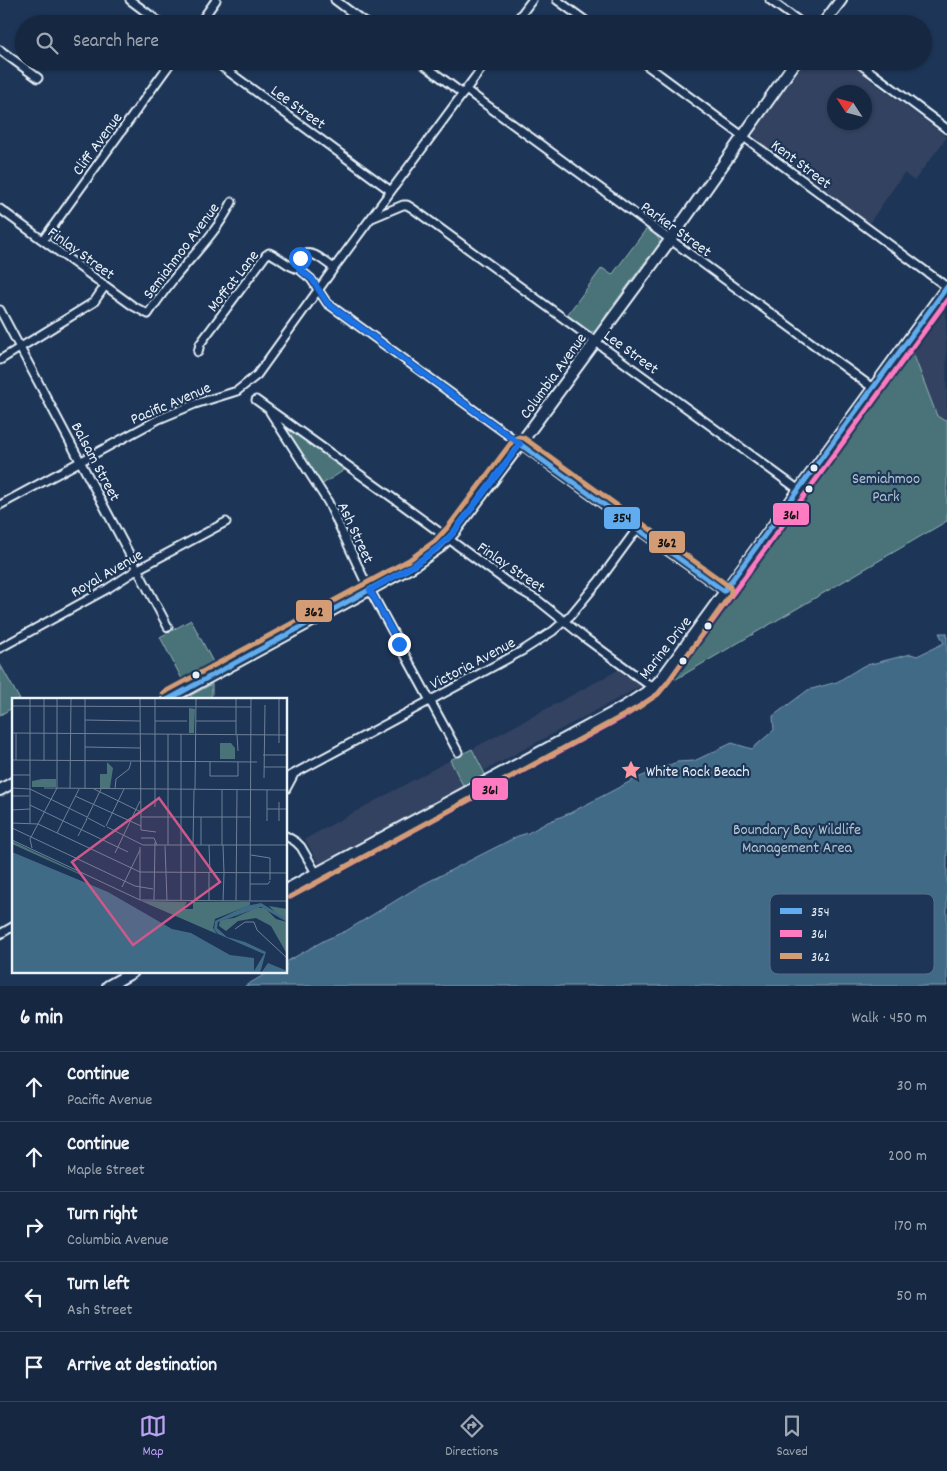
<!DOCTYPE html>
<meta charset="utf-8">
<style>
:root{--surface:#162841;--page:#23344c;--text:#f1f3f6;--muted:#9ea6b1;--line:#35445a;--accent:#bca0f2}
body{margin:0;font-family:Dekko,sans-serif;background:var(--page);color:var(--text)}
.compass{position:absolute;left:827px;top:85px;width:45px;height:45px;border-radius:50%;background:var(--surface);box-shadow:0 1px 4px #0004;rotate:306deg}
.stop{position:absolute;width:15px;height:15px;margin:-11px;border:4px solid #1a73e8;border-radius:50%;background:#fff}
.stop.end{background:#1a73e8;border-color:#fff;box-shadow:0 1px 5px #0008}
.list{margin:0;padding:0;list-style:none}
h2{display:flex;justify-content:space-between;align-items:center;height:65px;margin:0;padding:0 20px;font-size:21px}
h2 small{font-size:16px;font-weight:400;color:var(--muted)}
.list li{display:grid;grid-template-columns:32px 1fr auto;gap:15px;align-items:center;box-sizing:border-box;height:70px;padding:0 20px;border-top:1px solid var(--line)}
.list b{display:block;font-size:19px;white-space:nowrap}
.list p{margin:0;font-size:16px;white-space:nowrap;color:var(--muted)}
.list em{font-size:16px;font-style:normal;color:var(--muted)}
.icon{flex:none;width:28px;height:28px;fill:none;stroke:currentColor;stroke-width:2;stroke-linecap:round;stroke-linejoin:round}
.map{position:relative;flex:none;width:947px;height:986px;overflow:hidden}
.search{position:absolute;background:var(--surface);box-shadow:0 1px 4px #0004;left:15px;right:15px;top:15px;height:55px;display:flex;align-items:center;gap:12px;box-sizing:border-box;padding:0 18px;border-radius:28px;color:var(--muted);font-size:19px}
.sheet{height:415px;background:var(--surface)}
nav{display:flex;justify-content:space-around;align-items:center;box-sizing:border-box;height:70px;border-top:1px solid var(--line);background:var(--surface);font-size:14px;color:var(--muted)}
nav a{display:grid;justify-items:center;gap:2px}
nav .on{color:var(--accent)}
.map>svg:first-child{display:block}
</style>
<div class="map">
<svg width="947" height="986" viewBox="0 0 947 986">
<rect width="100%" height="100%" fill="#1d3557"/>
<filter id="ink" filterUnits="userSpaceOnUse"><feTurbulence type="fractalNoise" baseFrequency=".02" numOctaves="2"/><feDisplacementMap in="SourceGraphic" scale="10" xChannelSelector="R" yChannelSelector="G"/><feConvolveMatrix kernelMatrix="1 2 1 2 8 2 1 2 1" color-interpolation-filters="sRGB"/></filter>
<g filter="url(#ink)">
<path fill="#334260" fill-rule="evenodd" d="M802,61h47l12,9 12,12 74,55 -33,44 -10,-8 -36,52 -70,-52 -39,-31 -5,-7 -1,-5 3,-5zM834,92h30v30h-30z
M946,306l1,112 -2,3 -8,-5 -24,-63z
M622,668l19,18 -157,85 -12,-22z
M450,760l14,27 -145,77 -14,-25z"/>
<path fill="#497378" stroke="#98b2b8" d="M647,228c16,12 19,18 0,31l-41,56c-11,29 -21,14 -39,0l35,-47 10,7z
M913,353l24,63 8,5 2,-3v103l-288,168z
M288,430l7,2 51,37 -25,16 -34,-53z
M191,620l24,46 -33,13 -22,-42z
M0,664l20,36h-6v7l-14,8z
M212,684v10l-3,6h-16l-3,-4z
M472,749l14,27 -22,11 -14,-27z"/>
<path fill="#406b86" stroke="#83a1b4" d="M939,633h8v353h-702l24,-14h17v-10l39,-22 21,-9 72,-44 100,-51 10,-3 20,-11 22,-9 65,-34 42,-17 17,-1 38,-18 20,6 22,-19 -1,-14 35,-26 29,-8 26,-16 48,-12 6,2 27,-13z"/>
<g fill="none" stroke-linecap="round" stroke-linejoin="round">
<defs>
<path id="street" d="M130,0l32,24
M335,0l32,24
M557,0l33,24
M770,0l33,24
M199,24l17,-24
M514,24l18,-24
M0,50l38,28
M214,61l177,130
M419,61l44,33
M641,61l306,226
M856,61l91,68
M466,90l407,298
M0,209l133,97 15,8c9,-13 18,-26 28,-38 20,-24 42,-46 56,-74
M372,218l31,-13h4l5,3 387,282
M43,240l129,-179
M334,268c-10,-6 -21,-19 -32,-13l-3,5v9l12,10 16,24 310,226 87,62
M0,310l168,317
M198,352l2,-8 66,-89 3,-2c11,4 18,14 30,16
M0,360l94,-58 11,-16
M256,400l141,101 113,83 29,17 46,37 68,50
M270,412l58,90 36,77 94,173
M0,505l159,-86 36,-15 42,-13 20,-16 77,-107 153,-207
M0,648l107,-59 31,-20 88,-47
M286,778l236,-127 31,-20 17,-15 29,-35 38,-52
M286,789l8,-15
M286,836l10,6 5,5 15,26
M0,934l14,-8"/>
<path id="secondary" d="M823,24l18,-24
M167,700l246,-134 27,-19 14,-15 72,-96 139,-189 131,-186
M0,790l14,-8
M286,890l338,-183 29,-19 9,-10 285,-391
M108,986l25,-14"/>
</defs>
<use href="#street" stroke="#e8f1f8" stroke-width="11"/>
<use href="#secondary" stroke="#e8f1f8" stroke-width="14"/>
<use href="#street" stroke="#1d3557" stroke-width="7"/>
<use href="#secondary" stroke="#1d3557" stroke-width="10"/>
<defs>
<path id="bus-1" d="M520,444l204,147
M724,591l223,-304
M167,700l246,-134 27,-19 14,-15 66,-88"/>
<path id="bus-2" d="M290,897l338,-183 30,-20 10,-12 279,-382"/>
<path id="bus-3" d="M163,693l246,-133 26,-19 13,-14 66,-88 5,-2 5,1 206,149 1,4 -1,4 -62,87 -10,12 -19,13 -349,190"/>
</defs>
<use href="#bus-1" stroke="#1d3557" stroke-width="9"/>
<use href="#bus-2" stroke="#1d3557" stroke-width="9"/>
<use href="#bus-3" stroke="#1d3557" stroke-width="9"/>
<use href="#bus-1" stroke="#60acee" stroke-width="5"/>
<use href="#bus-2" stroke="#fe7ac1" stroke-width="5"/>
<use href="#bus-3" stroke="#d39c74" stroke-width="5"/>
</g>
</g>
<g fill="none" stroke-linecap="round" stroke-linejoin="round" filter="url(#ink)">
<path stroke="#1a73e8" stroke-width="6" d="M300,258l-2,6 1,5 13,10 15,24 193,141 -66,88c-24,26 -54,41 -84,58l29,54"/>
</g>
<defs>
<symbol id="sight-bare" viewBox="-9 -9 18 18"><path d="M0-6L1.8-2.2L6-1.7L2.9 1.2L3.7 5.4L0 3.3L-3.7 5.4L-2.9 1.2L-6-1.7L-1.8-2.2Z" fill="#ff9aa2" stroke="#1d3557" stroke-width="2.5" paint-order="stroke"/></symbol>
</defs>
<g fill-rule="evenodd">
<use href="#sight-bare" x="617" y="756" width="28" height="28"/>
</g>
<g fill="#e8f1f8" stroke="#1d3557" stroke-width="2">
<circle cx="814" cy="468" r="4.5"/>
<circle cx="809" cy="489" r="4.5"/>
<circle cx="708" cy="626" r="4.5"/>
<circle cx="683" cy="661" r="4.5"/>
<circle cx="196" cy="675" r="4.5"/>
</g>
<g text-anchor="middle" stroke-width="4.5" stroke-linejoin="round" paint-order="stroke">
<g font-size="16" fill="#e8f1f8" stroke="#1d3557">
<text transform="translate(299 106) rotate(36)" y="6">Lee Street</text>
<text transform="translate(96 143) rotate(-54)" y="6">Cliff Avenue</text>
<text transform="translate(802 163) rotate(37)" y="6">Kent Street</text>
<text transform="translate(677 228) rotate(36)" y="6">Parker Street</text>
<text transform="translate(180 250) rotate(-53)" y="6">Semiahmoo Avenue</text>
<text transform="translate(82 252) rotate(36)" y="6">Finlay Street</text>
<text transform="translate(232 280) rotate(-52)" y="6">Moffat Lane</text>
<text transform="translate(632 351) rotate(36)" y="6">Lee Street</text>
<text transform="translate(552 375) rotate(-54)" y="6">Columbia Avenue</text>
<text transform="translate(170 402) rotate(-23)" y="6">Pacific Avenue</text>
<text transform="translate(97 461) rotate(62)" y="6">Balsam Street</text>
<text transform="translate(357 532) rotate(65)" y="6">Ash Street</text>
<text transform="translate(512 566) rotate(34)" y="6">Finlay Street</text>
<text transform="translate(106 572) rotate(-30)" y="6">Royal Avenue</text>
<text transform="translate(664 647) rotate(-52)" y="6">Marine Drive</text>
<text transform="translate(472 662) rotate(-28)" y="6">Victoria Avenue</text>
</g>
<g font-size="16" fill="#b0c5cb" stroke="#1d3557">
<text x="886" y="483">Semiahmoo<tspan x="886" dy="18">Park</tspan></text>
<text x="797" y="834">Boundary Bay Wildlife<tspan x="797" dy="18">Management Area</tspan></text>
</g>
<g font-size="16" fill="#e8f1f8" stroke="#1d3557" text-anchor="start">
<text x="646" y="776">White Rock Beach</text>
</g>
</g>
<g transform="translate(12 698)">
<rect width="275" height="275" fill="#1d3557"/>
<path d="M177,10l6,1 -1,24h-5zM208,45h11l4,5v11h-15zM95,64l6,6 -3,20h-10v-14h7zM30,81h14v8h-24v-6zM0,143l67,32 2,2 -69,-31zM129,203l46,1 -4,7h10v-7h57v3l-35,14 -2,9 4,6zM257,208l18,3v10l-8,-3zM244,210h9l11,11 11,3v32l-16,-28 -15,-8 -18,3 -12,10 -7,-5 1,-6 14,-2z" fill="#497378"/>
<path d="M0,154l96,40 64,37 19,4 39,22 24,3v13l10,-17 -46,-20 -4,-5 1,-8 31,-15 15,-3 26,16v3l-26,-15 -43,15 -1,6 10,9 18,5 21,10 -6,21h-248zM256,265l17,7 2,3h-26z" fill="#406b86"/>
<path fill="none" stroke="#6e8097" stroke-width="1" d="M73,0v91M128,0l1,132 15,2M239,0l-1,203h37M267,0v45M0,8l239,1M73,22l55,1M143,23h32M184,23h40M0,35l275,2M224,36v-36M225,37l1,16M73,49l55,1M251,57h24M0,62l245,2M4,62v-27M32,63v-63M198,64v14h28v-14M252,69h23M0,77h18M252,80l1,-73M0,90l18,1M32,90l243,2M45,90v-90M58,90l1,-90M18,91l57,28M82,91l47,23M103,91l1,-10 13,-10 2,-7M183,92l1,-92M0,98h17M63,98l66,30M18,107l98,47M143,109v-109M255,111h20M0,112l18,-1M129,119h110M76,120l17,9M74,122l15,-31M255,123v-31M267,123v-19M0,125l26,1 102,48 147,1M18,125v-125M94,128l18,-37M95,129l36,18h144M0,130l123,58 18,3M45,135l22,-44M66,138l9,-17M129,140h13l3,7M0,142l128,60 110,1M156,147v-111M169,147v-111M181,147l1,-55M189,147v-28M197,147l1,28M210,147v-55M211,147l1,28M153,148l2,54M128,149v53M20,150l-2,-9 27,-51M103,155l25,-52M239,157l19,3v22M238,186h18l2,-3M110,189l18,-37M142,202l1,-58M169,202v-55M183,202v-55M197,203v-28M211,203l1,-28M224,203l1,-111M223,231l10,-7h9l3,8 30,28"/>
<path fill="#cd598a" fill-opacity="0.15" stroke="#cd598a" stroke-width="2.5" d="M147,100l61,84 -87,63 -61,-83z"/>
<rect width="275" height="275" fill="none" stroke="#e8f1f8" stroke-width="2.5"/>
</g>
<rect x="770" y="894" width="164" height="80" rx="8" fill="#1d3557" stroke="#5a6d87" stroke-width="1"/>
<rect x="780" y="908" width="22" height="6" fill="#60acee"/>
<rect x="780" y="930" width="22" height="7" fill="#fe7ac1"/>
<rect x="780" y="953" width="22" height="6" fill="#d39c74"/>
<g font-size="14" fill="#e8f1f8">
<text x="811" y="916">354</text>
<text x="811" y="938">361</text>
<text x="811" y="961">362</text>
</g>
<g stroke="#1d3557" stroke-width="2">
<rect x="772" y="502" width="38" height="24" rx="5" fill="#fe7ac1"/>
<rect x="603" y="506" width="38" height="24" rx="5" fill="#60acee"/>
<rect x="648" y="530" width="38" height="24" rx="5" fill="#d39c74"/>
<rect x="295" y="599" width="38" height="24" rx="5" fill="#d39c74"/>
<rect x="471" y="777" width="38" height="24" rx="5" fill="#fe7ac1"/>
</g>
<g font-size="14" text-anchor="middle" font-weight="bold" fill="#111">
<text x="791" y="519">361</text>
<text x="622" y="522">354</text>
<text x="667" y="547">362</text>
<text x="314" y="616">362</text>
<text x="490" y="794">361</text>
</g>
</svg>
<svg class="compass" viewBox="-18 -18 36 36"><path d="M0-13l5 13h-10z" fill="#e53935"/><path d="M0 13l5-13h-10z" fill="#9ea6b1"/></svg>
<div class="stop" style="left:300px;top:258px"></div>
<div class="stop end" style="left:399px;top:644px"></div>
<div class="search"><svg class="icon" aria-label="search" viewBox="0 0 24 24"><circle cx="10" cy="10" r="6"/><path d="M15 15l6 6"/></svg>Search here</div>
</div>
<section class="sheet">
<h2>6 min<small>Walk · 450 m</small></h2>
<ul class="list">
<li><svg class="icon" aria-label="ahead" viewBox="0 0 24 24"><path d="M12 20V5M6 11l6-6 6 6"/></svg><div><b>Continue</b><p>Pacific Avenue</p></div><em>30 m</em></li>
<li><svg class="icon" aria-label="ahead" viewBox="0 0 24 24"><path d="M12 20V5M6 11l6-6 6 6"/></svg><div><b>Continue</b><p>Maple Street</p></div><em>200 m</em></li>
<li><svg class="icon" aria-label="right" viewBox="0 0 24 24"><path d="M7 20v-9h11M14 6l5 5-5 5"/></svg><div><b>Turn right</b><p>Columbia Avenue</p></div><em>170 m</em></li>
<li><svg class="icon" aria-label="left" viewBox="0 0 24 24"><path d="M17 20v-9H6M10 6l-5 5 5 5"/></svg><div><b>Turn left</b><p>Ash Street</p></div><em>50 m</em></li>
<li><svg class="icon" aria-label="arrive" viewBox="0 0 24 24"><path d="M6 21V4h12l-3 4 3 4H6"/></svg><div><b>Arrive at destination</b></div></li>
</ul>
</section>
<nav>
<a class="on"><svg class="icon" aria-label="map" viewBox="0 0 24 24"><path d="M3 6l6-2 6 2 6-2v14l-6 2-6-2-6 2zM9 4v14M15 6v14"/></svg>Map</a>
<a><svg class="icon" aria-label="directions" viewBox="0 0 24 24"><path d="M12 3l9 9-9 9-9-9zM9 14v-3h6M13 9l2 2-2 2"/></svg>Directions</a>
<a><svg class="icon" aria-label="saved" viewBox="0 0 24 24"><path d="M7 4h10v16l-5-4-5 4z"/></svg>Saved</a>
</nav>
